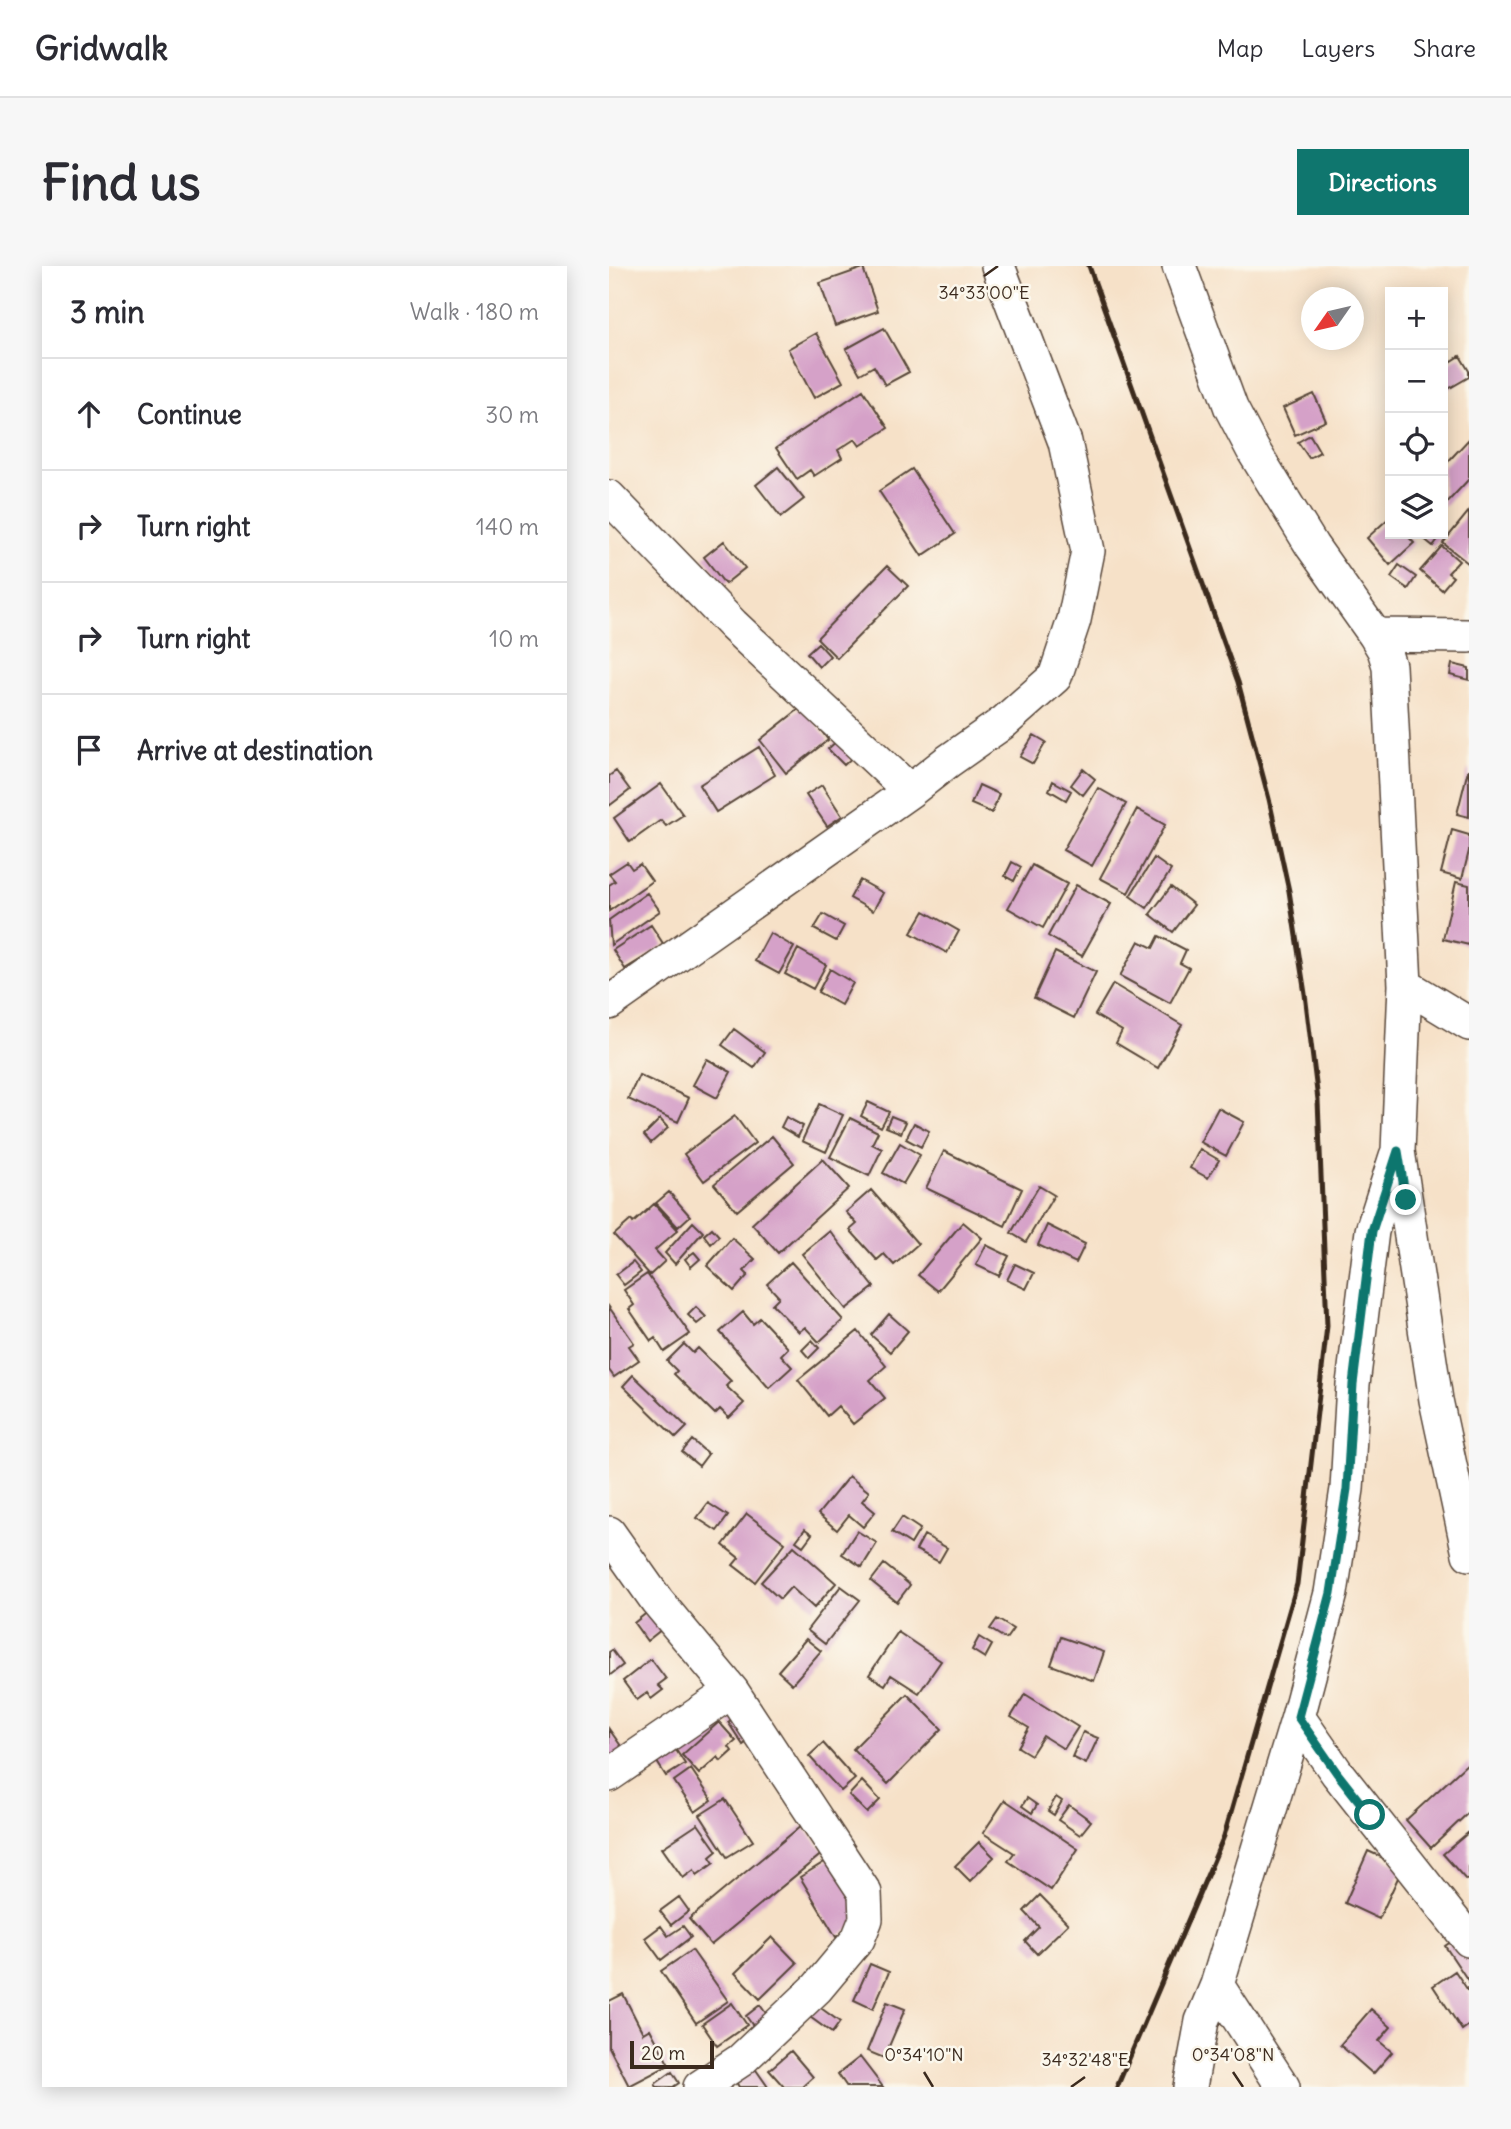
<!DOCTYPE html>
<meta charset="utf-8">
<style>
:root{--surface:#fff;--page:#f7f7f7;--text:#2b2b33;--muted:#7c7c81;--line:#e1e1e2;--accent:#0f766e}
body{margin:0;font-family:Delius,sans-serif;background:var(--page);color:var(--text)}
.controls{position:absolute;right:21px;top:21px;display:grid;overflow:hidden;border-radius:0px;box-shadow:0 4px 18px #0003}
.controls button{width:63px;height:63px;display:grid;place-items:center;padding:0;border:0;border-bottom:2px solid var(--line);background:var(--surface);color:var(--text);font:35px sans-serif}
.compass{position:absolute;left:692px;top:21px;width:63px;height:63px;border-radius:50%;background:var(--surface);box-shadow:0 4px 18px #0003;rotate:236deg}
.scale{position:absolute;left:21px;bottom:18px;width:84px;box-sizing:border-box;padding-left:7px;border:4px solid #3b2a1e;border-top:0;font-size:19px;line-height:24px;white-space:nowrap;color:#3b2a1e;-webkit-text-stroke:5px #fbf7ec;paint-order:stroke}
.stop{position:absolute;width:21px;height:21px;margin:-16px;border:5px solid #0f766e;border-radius:50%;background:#fff}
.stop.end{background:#0f766e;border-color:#fff;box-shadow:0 2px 7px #0008}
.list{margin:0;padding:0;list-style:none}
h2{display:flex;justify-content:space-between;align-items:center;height:91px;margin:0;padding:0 28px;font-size:30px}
h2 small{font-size:23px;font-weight:400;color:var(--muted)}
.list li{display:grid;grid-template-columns:46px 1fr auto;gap:21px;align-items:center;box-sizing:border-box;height:112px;padding:0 28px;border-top:2px solid var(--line)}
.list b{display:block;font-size:26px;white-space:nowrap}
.list em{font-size:23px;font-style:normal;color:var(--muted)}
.icon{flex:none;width:38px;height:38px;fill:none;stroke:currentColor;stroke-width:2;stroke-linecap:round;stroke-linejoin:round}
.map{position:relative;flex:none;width:860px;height:1821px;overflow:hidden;border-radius:0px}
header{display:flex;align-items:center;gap:42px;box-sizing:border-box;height:98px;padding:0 35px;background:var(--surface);border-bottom:2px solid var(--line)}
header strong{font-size:33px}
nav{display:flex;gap:38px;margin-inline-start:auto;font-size:24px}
.intro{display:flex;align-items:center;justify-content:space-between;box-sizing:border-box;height:168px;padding:0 42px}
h1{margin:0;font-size:49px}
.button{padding:18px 32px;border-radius:0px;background:var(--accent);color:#fff;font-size:24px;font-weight:700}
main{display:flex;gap:42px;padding:0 42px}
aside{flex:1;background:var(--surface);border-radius:0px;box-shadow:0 4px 18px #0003}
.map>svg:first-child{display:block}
</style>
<header>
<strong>Gridwalk</strong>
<nav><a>Map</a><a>Layers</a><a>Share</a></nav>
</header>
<div class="intro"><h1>Find us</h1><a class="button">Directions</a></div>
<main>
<aside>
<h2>3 min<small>Walk · 180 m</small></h2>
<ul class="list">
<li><svg class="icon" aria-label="ahead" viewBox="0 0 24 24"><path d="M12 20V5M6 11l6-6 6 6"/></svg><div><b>Continue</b></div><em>30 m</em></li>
<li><svg class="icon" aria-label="right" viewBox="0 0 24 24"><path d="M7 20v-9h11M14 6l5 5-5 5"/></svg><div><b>Turn right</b></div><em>140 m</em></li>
<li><svg class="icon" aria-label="right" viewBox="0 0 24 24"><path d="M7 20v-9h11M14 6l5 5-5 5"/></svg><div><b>Turn right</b></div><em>10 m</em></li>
<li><svg class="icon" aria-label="arrive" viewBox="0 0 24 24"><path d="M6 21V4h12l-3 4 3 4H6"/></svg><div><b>Arrive at destination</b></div></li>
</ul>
</aside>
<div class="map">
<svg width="860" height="1821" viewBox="0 0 860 1821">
<rect width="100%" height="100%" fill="#fbf7ec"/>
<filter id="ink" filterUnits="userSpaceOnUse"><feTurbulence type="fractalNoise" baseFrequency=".0143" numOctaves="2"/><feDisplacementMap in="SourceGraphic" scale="14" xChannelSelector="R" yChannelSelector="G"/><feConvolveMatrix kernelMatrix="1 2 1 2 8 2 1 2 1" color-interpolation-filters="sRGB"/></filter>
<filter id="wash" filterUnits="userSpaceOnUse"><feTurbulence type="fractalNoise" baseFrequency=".00686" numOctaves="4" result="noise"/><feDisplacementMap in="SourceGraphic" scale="28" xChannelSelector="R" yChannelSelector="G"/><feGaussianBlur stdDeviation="1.57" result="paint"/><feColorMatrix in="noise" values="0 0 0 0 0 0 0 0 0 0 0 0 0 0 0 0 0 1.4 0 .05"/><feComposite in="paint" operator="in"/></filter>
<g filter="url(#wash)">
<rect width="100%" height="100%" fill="#f6e1c8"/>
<g id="blocks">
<path fill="#d5a1c8" d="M254,2l15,43 -43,15 -15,-43z
M275,62l25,44 -24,13 -11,-19 -14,8 -14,-25z
M207,67l27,49 -29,16 -26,-49z
M851,90l9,15v6l-26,15v-25z
M254,124l25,38 -28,18 -5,-7 -17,11 4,8 -28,18 -4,-6 -13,9 -21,-31z
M705,128l12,27 -31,14 -12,-27z
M701,169l10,17 -11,6 -11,-16z
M860,173v40l-26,28v-40z
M169,201l26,32 -23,18 -25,-32z
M303,203l43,65 -33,22 -43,-65z
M860,245v53l-26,-21z
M781,251v17h16l8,9 -24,22 -23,-27z
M818,268h15l-9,12 -10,-8z
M115,275l21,27 -20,16 -21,-27z
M833,280l17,15 -11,12 5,4 -11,13 -22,-19z
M790,299l17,12 -8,12 -17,-12z
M278,300l21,20 -71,72 -20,-20z
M209,377l12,13 -11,11 -12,-14z
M843,398l17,4v12l-19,-5z
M194,440l25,34 -42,33 -26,-33z
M425,469l12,7 -13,22 -13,-7z
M232,471l15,17 -12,11 -16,-16z
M150,481l16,28 -59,37 -17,-27z
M474,503l12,10 -12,16 -12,-10z
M859,504h1v47l-12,-3z
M7,505l14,19 -21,16v-30z
M444,515l18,10 -5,9 -17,-10z
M52,518l22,31 -17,11 -5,-6 -31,22 -16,-24z
M213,519l20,31 -15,10 -21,-31z
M370,519l20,9 -7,19 -21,-9z
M489,522l28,16 -34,62 -29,-16z
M528,543l28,16 -37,68 -28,-15z
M843,564l17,5v16l-7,28 -21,-6z
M545,592l17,12 -24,38 -17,-12z
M18,596l5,7 8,-5 12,17 -43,30v-26l6,-4 -6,-7z
M403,596l9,5 -7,14 -9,-5z
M423,599l35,19 -24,44 -35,-20z
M251,614l23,13 -10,18 -23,-13z
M847,616l13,3v60l-26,-6z
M467,619l35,19 -29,52 -34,-20z
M562,621l23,18 -21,27 -23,-18z
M38,627l13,18 -49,34 -2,-25z
M315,645l35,20 -12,22 -36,-20z
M214,648l21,12 -8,15 -22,-12z
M42,659l13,20 -39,24 -12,-19z
M161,667l24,14 -15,27 -24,-13z
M550,670l27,14 -6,13 9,5 -19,35 -50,-27 19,-35 14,7z
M189,683l28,16 -13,24 -28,-15z
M446,686l41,20 -22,46 -40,-20z
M221,703l23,14 -12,22 -23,-13z
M504,718l69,41 -24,43 -42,-25 6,-12 -27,-16z
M125,763l31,23 -11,16 -32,-23z
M98,793l24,13 -14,26 -24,-13z
M30,809l50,23 -11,24 -50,-23z
M259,836l21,10 -8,15 -20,-11z
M210,838l24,11 -17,37 -24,-11z
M609,842l26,14 -18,34 -26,-14z
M126,850l20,27 -51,38 -20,-27z
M282,850l15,6 -5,11 -15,-6z
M177,851l17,9 -5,11 -17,-10z
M241,852l28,14 -6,12 10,5 -13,27 -39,-19z
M51,853l8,9 -17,15 -7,-8z
M305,857l15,8 -8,16 -15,-8z
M163,870l22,27 -57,48 -23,-27z
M291,877l20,12 -17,29 -20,-11z
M591,883l19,11 -11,18 -18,-10z
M335,885l78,38 -17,37 -79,-38z
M214,893l26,29 -71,65 -26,-29z
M430,920l15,9 -28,47 -15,-9z
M262,924l47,54 -24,21 -10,-11 -7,6 -27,-30 7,-6 -11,-12z
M60,926l21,24 -12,11 -22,-24z
M45,938l24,26 -23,20 10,11 -15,14 -36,-40 17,-15 2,3z
M84,956l10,10 -28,32 -10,-11z
M354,956l19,16 -44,53 -20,-16z
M438,959l38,19 -9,19 -38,-18z
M103,962l7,8 -8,8 -7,-9z
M221,965l44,56 -28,22 -44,-55z
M123,972l23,21 -11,12 4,4 -14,16 -27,-25z
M377,979l23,11 -10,20 -23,-11z
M85,986l6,7 -9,8 -6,-8z
M24,996l8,10 -17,13 -8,-10z
M182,996l52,58 -24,22 -14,-15 -6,5 -27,-28 7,-7 -12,-13z
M406,998l19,9 -8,16 -19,-9z
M38,1008l43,60 -26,18 -9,-14 -4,3 -22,-32 5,-4 -10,-15z
M0,1041l25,36 -5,3 10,14 -25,17 -5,-7z
M87,1041l10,10 -9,7 -9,-9z
M134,1046l10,12 7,-6 28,30 -7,7 11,12 -23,21 -49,-56z
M280,1048l19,17 -18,21 -19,-17z
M249,1065l28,35 -16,14 15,18 -32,26 -15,-18 -11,10 -29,-36z
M203,1074l7,8 -10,10 -7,-8z
M75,1078l9,9 5,-5 33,33 -5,5 18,17 -15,15 -9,-9 -5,5 -41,-40 3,-3 -10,-10z
M24,1109l54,52 -11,11 -53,-52z
M83,1174l16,14 -9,12 -17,-14z
M240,1210l20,16 -7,9 13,11 -12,15 -14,-12 -12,15 -19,-16z
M99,1237l20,13 -11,15 -20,-13z
M138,1248l38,29 -30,39 -22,-17 6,-7 -16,-13z
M293,1251l18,12 -9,15 -19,-12z
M196,1263l7,5 -9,12 -7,-5z
M248,1265l20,12 -15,24 -20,-13z
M315,1269l23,13 -8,14 -23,-12z
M185,1280l42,37 -22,25 -23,-21 -11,12 -19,-17z
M275,1298l26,21 -13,17 -26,-21z
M232,1320l19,14 -35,44 -18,-14z
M40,1345l13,18 -15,12 -13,-18z
M388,1353l16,10 -7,10 -16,-10z
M289,1366l43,29 -22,32 -28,-18 -6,10 -16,-10z
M370,1371l13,8 -7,13 -13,-8z
M452,1371l43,15 -10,29 -43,-16z
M197,1373l15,12 -29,33 -14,-13z
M3,1384l11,15 -14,11v-24z
M42,1393l15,20 -8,6 5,5 -12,9 -4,-6 -10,7 -14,-19z
M298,1428l35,35 -54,55 -35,-35z
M416,1428l53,33 -14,22 -21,-13 -12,19 -13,-8 11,-19 -18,-11z
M129,1449l15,23 -10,7 -15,-23z
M110,1456l17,19 -7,6 3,4 -11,10 -3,-4 -19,17 -17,-19z
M0,1463l19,27 -19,12z
M474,1466l15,6 -12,26 -14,-7z
M214,1477l32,36 -14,12 -32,-35z
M67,1484l9,14 -19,12 -9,-14z
M860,1496v50l-38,36 -25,-28z
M82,1503l21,31 -17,12 -21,-31z
M253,1515l18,19 -13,13 -18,-18z
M447,1531l6,4 -8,14 -6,-4z
M418,1532l10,7 -5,8 -10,-7z
M116,1533l28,42 -26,16 -27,-42z
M396,1534l73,49 -27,41 -43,-29 6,-8 -31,-20z
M460,1539l22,16 -11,14 -22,-15z
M89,1558l19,27 -7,6 4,6 -17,12 -3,-5 -11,8 -21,-30z
M193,1559l22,27 -113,93 -22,-26z
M860,1566v46l-3,2 -23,-26z
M370,1576l15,15 -24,24 -15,-15z
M759,1585l35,16 -24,52 -34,-16z
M222,1592l30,49 -4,17 -21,13 -36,-60z
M431,1629l28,29 -31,30 -12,-13 14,-14 -15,-16z
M70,1631l10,14 -18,14 -11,-14z
M52,1660l7,10 15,-10 8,11 -30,23 -16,-22z
M853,1668l7,11v37l-24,-36z
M163,1671l25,26 -37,36 -25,-26z
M83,1684l36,51 -32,22 -35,-52z
M261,1698l19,8 -16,37 -19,-9z
M846,1705l14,21v33l-7,5 -29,-44z
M14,1728l20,39 7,-4 19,36 -40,21 -20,-39v-46z
M278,1736l18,7 -21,49 -17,-7z
M123,1737l15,22 -30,21 -15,-22z
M151,1739l10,14 -14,11 -10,-14z
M209,1740l22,16 -8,11 -22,-16z
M762,1743l20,18 -12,14 13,11 -19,22 -33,-29z
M182,1785l22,26 -11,10h-18l-15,-17z
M251,1791l23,30h-36l-9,-13z
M145,1801l14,20h-29l-4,-7z
M63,1806l7,11 -6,4h-16l-2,-3z"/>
</g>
</g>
<g filter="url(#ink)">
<use href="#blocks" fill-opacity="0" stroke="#574538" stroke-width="2"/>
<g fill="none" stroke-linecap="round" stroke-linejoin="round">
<defs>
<path id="minor" d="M570,0l52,142 22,42 59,96 63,89 9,15 5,16 16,319 -7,166 38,249 33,154
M0,231l124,128 177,166
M766,369l94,1
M796,719l64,39
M0,737l301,-212 37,-29 57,-40 51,-45 19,-57 14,-69 -23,-109 -67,-176
M0,1267l48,68 75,90 133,202 1,26 -8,20 -41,49 -76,72 -41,27
M689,1451l39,56 132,167
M0,1509l123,-84
M608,1719l66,102
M581,1821l12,-66 15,-36 81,-268 33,-124 16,-104 6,-105 19,-153 24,-75"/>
</defs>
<use href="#minor" stroke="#574538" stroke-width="36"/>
<use href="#minor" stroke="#fff" stroke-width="33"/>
<path stroke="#3b2a1e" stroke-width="5" d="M480,0l149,416 31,117 20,92 16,103 13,106 9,226 -30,258 -73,252 -107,251"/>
</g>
</g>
<g fill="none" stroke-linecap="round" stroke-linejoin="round" filter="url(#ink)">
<path stroke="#0f766e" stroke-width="9" d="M761,1549l-33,-42 -39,-56 33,-124 16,-104 6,-105 19,-153 26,-80 8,49"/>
</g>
<path fill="none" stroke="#3b2a1e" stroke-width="2.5" d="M375,10l14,-10M315,1806l9,15M624,1806l10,15M462,1821l14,-10"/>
<g font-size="18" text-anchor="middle" fill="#3b2a1e" stroke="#fbf7ec" stroke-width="5" stroke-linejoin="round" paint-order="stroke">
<text x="375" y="33">34°33'00"E</text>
<text x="315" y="1795">0°34'10"N</text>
<text x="624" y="1795">0°34'08"N</text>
<text x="476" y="1800">34°32'48"E</text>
</g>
</svg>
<div class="controls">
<button>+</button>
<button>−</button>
<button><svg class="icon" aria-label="locate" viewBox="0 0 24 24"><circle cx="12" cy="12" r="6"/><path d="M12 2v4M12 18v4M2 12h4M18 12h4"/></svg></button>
<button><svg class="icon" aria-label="layers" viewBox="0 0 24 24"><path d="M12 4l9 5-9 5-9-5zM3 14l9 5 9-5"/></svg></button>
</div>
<svg class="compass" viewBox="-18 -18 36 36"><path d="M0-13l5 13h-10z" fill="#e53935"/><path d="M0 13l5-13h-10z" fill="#7c7c81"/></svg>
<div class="scale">20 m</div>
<div class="stop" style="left:761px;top:1549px"></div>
<div class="stop end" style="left:797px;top:934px"></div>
</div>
</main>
